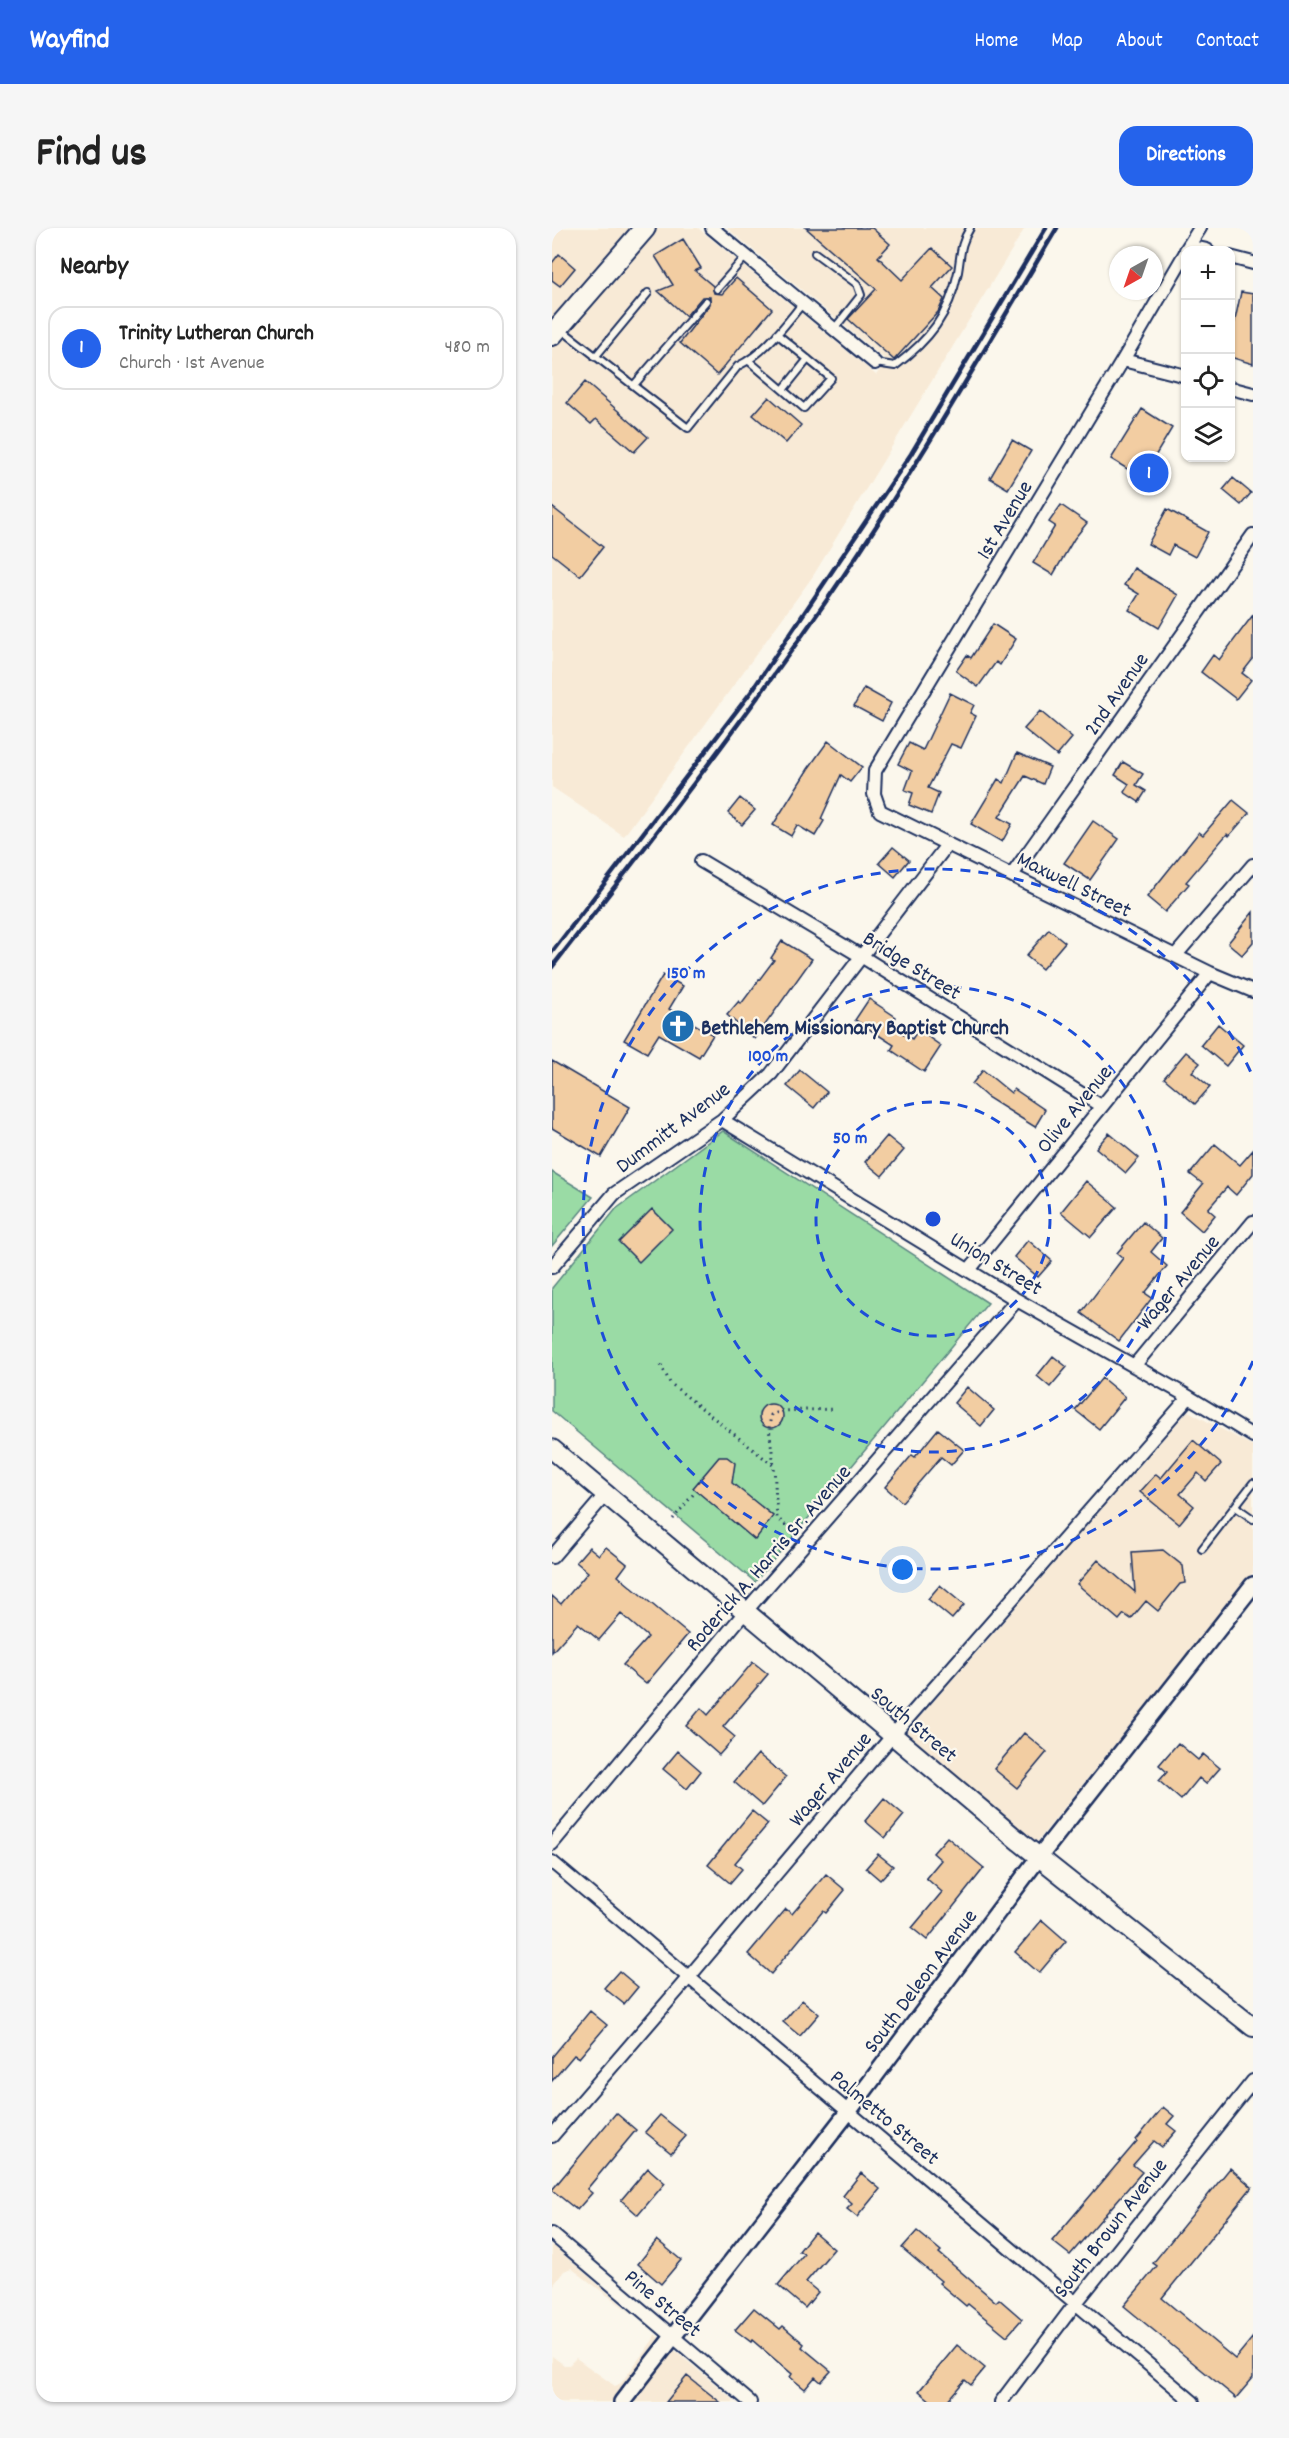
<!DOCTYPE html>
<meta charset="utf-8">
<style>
:root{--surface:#fff;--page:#f6f6f6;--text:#222;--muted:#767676;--line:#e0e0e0;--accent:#2563eb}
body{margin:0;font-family:Dekko,sans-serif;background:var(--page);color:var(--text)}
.controls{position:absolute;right:18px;top:18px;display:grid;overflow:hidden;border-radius:12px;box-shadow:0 2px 4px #0004}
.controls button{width:54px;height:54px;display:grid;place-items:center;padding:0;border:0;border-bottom:2px solid var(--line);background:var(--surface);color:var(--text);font:30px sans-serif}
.compass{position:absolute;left:557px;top:18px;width:54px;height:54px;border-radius:50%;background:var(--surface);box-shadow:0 2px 4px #0004;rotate:220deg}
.you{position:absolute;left:351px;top:1342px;width:21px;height:21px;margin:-15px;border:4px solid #fff;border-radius:50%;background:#1a73e8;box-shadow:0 0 0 9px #1a73e833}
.badge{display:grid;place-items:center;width:39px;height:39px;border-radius:50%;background:var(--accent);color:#fff;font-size:20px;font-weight:700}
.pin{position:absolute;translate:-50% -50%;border:3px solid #fff;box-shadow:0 2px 6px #0006}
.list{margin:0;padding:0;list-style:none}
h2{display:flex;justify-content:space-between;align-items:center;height:78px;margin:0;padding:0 24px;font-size:26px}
h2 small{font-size:20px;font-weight:400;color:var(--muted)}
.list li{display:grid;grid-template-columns:39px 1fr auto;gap:18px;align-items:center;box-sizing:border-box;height:84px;margin:0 12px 12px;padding:0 12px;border:2px solid var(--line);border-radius:18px}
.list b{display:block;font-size:22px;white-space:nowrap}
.list p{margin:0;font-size:20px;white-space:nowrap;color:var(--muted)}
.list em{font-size:20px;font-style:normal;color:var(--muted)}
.icon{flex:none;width:33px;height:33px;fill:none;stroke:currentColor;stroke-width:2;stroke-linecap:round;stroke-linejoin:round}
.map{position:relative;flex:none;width:701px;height:2174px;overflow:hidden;border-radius:18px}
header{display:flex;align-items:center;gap:36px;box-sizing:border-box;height:84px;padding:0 30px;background:var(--accent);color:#fff}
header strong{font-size:28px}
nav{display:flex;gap:33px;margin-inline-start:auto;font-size:21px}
.intro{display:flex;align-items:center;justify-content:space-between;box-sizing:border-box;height:144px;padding:0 36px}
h1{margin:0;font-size:42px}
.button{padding:15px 27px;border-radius:18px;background:var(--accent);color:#fff;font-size:21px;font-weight:700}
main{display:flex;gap:36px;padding:0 36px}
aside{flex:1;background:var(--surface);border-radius:18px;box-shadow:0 2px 4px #0004}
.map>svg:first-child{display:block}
</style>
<header>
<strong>Wayfind</strong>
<nav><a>Home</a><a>Map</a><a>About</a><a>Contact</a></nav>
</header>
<div class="intro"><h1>Find us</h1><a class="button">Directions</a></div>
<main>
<aside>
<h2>Nearby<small></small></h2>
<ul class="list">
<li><span class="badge">1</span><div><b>Trinity Lutheran Church</b><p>Church · 1st Avenue</p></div><em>480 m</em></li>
</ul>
</aside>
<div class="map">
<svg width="701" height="2174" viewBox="0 0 701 2174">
<rect width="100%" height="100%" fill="#fbf7ec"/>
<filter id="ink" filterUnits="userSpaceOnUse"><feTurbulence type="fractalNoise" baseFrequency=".0167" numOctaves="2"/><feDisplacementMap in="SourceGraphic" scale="12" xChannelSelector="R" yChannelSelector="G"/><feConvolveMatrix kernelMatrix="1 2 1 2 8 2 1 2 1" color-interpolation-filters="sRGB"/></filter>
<g filter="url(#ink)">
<path fill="#f8ead6" d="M0,0h82l-82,95z
M103,0h43l178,147 11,-14 -160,-133h298l-212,348 -189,260 -72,-49v-439z
M636,1183l65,35v126l-217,271 -131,-109z
M0,2017l80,69 -61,-46 -7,3 -12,16z
M103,2106l5,5 -48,63h-60v-46l12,9h5l7,-7 39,28 6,-3 32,-43z
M121,2121l63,53h-104z"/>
<path fill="#9adba5" stroke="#5a8582" stroke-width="1.5" d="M171,903l265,172 -233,279 -203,-171v-123l64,-79z
M0,944l41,25 -41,49z"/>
<path fill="#f2cda2" stroke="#1b2f5e" stroke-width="1.5" d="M254,0h66l18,16 -12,13 24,23 30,-32 20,18 -20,22 12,11 -6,13 -44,48 -46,-41 28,-30z
M131,11l18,29 -6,3 18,15 1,7 8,1 14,-16 36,31 -55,66 -37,-32 30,-39v-7h-8l-16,19 -28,-25 15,-6 -18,-29z
M7,26l16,14 -15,18 -8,-6v-17z
M689,64l12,2v70l-23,-7v-14z
M33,154l63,55 -14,15 -38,-33 -5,5 -24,-21z
M217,169l32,28 -15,18 -33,-28z
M590,181l30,19 -30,50 -31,-19z
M460,212l19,11 -23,38 -18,-11z
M681,250l18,15 -10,12 -18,-15z
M509,277l26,18 -13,16 -21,36 -20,-12 22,-37 -6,-4z
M0,279l51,40 -23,29 -28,-22z
M615,281l41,23 -13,25 -22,-12 -5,10 -20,-11z
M582,340l44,27 -19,33 -30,-18 10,-16 -15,-9z
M701,387v44l-11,14 9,7 -15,19 -35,-27 12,-17 6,5z
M441,396l23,15 -16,26 -4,-3 -18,25 -22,-16 11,-16 4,3z
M312,460l27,15 -9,18 -28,-15z
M398,465l24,12 -4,8 6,3 -15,32 -10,-4 -23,44 11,5 -8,21 -22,-9 4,-12 -8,-3 7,-19 -14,-7 11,-21 14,7z
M488,483l32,27 -15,18 -33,-27z
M276,513l34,26 -12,15 -9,-7 -20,44 3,2 -9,15 -18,-11 -6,11 -18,-11 35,-56z
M465,525l33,14 -7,17 -18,-8 -26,41 13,7 -10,18 -31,-18 27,-45 6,4z
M571,534l20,12 -7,11 10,6 -7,11 -15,-10 5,-8 -14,-9z
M188,570l15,12 -13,15 -14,-12z
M681,572l16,13 -20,23 -2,-2 -41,48 3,2 -24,28 -18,-15 52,-65 4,3z
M541,593l26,18 -29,41 -26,-17z
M341,619l16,13 -14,17 -16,-14z
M701,684v30l-11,13 -14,-12z
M497,701l16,13 -23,27 -16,-13z
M230,713l30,18 -57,80 -28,-24 12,-14 2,3 33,-44 -3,-2z
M111,747l20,11 -14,23 44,26 -14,22 -40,-23 -12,19 -23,-13z
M317,771l27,18 -5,9 21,13 6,-9 23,16 -17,26 -33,-22 3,-5 -39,-25z
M666,796l25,21 -17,21 -25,-21z
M634,824l14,11 -8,9 18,15 -15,17 -31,-26z
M0,833l78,46 -29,50 -49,-29z
M248,842l27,22 -13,16 -27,-22z
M431,842l28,23 3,-4 31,21 -10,17 -48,-30 -15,-13z
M557,905l30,25 -13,15 -30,-25z
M335,908l17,14 -22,26 -17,-14z
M663,916l25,21 13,-15v24l-17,21 -9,-8 -19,22 7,6 -13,16 -22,-19 23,-28 -13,-10z
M534,953l31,26 -26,30 -30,-25z
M100,981l20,20 -33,33 -20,-20z
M591,994l19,16 -11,14 16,14 -22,27 7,5 -33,43 -38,-28 42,-55 -6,-5z
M476,1012l24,21 -14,16 -24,-20z
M501,1128l14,11 -17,20 -13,-11z
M550,1150l23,19 -26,32 -24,-19z
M415,1159l27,23 -13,16 -27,-23z
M207 1188a12 12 0 1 1 24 0a12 12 0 1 1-24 0Z
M386,1201l26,21 -13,15 -10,-8 -39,45 -17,-15 27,-32 3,2z
M641,1212l28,24 -15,17 -8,-8 -18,21 14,12 -15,18 -39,-32 16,-18 5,4z
M167,1229h8l8,6 -3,20 41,33 -18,24 -62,-52z
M37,1319l10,8 7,-8 21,17 -9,12 70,58 -42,50 -23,-19 25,-28 -27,-23 -22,26 -21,-17 -26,29v-56l9,8 27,-32 -12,-10z
M611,1322l20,16 2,17 -5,1 -22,27 -12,-10 -15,18 -7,-5 -5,6 -42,-36 21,-24 37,32 -3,-40z
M388,1357l24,20 -12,14 -24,-20z
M201,1434l15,12 -45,53 12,10 -16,18 -33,-29 15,-18 7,7z
M472,1505l23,19 -30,36 -23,-19z
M626,1515l20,17 5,-6 17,14 -14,16 -7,-6 -18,22 -22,-19 8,-9 -8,-7z
M126,1523l23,20 -14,18 -24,-20z
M206,1526l28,23 -24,29 -28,-24z
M332,1570l20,17 -19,23 -20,-17z
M200,1583l16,13 -33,39 7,6 -12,14 -22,-18z
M395,1609l37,31 -57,72 -15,-12 30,-36 -16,-14 15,-18 -8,-7z
M326,1626l15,12 -13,14 -14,-12z
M274,1646l19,16 -19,23 -3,-2 -52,63 -23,-20 38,-45 6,5z
M490,1692l24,21 -27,32 -24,-21z
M67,1743l19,16 -14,17 -20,-16z
M250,1772l17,14 -19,22 -17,-14z
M38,1783l17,14 -28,33 -5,-3 -22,26v-24z
M611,1879l11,9 -7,8 9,7 -14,16 -8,-6 -21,24 9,7 -72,83 -18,-14 85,-100 -1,-1z
M64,1885l20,17 -49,59 5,4 -15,17 -25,-20z
M108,1887l26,21 -15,17 -26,-21z
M96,1940l17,15 -27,32 -17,-15z
M678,1940l22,19 -90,111 73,61 18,-22v41l-17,20 -112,-92 33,-40 -4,-3z
M309,1945l19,16 -23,28 -10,-8 5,-5 -9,-8z
M365,2003l24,20 -2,2 57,49 3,-3 23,20 -15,17 -39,-32 -2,2 -27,-23 2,-2 -39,-33z
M262,2004l20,17 -28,33 12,10 -13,16 -27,-23 26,-31 -5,-3z
M105,2012l24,20 -20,24 -23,-20z
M202,2080l26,21 3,-3 21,18 -2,3 29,24 -10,11 -6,-5 -10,12 -15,-12 2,-3 -40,-34 -1,2 -16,-12z
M405,2117l28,23 -14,17 -6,-5 -19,22h-14l-13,-11z
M135,2148l33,26h-54z"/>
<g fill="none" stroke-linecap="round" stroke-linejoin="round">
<defs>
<path id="service" d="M263,25l42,31 4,11 -27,34
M165,61l29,-33
M10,102l126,98 50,-62c27,-13 46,-40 65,-63
M43,129l53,-64
M197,133l55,47 27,-30 -54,-44
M323,135l20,3c34,-26 54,-50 63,-94 3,-18 2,-28 12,-44
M82,157l72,-84
M231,162l25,-31
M684,1279l17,12
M650,1321l51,-66"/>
<path id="minor" d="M160,0l163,135
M637,18l18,4
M634,22l14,-22
M634,24l-63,108 -248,411 -1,23 6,17 330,162 43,18
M678,29l23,6
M571,132l63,16
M678,160l23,6
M149,633l160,95 240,150
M460,647l241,-340
M623,728l78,-91
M170,892l295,180 172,97 64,39
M0,1039l62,-73 108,-74 49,-46 176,-229
M417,1042l241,-297
M582,1138l119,-144
M0,1329l53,-62
M0,1616l193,-232 272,-312
M0,1634l641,540
M0,1908l137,-159 204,-242 296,-338
M0,2006l198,168
M449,2174l74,-98 178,-223"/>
<path id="tertiary" d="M70,2174l226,-290 191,-255 214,-272"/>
<path id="secondary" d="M0,1221l468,393 233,185"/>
<path id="primary" d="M0,107l93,-107"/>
</defs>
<use href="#service" stroke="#1b2f5e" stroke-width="10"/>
<use href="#minor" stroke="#1b2f5e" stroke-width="16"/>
<use href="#tertiary" stroke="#1b2f5e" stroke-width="20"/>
<use href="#secondary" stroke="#1b2f5e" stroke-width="22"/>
<use href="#primary" stroke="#1b2f5e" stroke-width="24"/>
<path stroke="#1b2f5e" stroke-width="3" stroke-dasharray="1.5 4.5" stroke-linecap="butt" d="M109,1137l9,18 104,83
M121,1291l23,-28
M243,1305l-18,-15 -3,-52 -5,-38 2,-13 11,-4 52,-2"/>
<use href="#service" stroke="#fbf7ec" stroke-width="6"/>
<use href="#minor" stroke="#fbf7ec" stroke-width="12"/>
<use href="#tertiary" stroke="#fbf7ec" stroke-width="15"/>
<use href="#secondary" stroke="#fbf7ec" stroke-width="18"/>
<use href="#primary" stroke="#fbf7ec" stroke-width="20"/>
<path stroke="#1b2f5e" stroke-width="4.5" d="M0,724l199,-260 160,-238 135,-226
M0,739c95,-121 189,-243 277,-370 82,-119 154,-245 228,-369"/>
</g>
</g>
<g fill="none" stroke="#1d4ed8" stroke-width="3" stroke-dasharray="10 8">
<circle cx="381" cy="991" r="117"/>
<circle cx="381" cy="991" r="233"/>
<path d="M701 1133A350 350 0 1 1 701 849"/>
</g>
<defs>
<symbol id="church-disc" viewBox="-11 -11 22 22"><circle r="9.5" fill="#1f6fb2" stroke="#fbf7ec"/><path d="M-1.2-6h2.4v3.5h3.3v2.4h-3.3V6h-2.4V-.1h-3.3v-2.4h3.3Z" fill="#fff"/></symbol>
</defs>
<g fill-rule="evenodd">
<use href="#church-disc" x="107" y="779" width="38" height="38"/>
</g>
<g text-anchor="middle" stroke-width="4.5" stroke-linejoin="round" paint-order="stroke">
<g font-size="22" fill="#1b2f5e" stroke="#fbf7ec">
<text transform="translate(451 291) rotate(-59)" y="8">1st Avenue</text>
<text transform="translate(563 465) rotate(-55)" y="8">2nd Avenue</text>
<text transform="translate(523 655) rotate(26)" y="8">Maxwell Street</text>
<text transform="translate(361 736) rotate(32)" y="8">Bridge Street</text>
<text transform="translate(521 880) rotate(-51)" y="8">Olive Avenue</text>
<text transform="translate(120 898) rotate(-37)" y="8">Dummitt Avenue</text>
<text transform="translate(445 1034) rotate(31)" y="8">Union Street</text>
<text transform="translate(625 1053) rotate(-50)" y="8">Wager Avenue</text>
<text transform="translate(215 1329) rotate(-49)" y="8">Roderick A. Harris Sr. Avenue</text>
<text transform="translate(363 1495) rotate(40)" y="8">South Street</text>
<text transform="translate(277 1550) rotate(-50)" y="8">Wager Avenue</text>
<text transform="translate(367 1752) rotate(-53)" y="8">South Deleon Avenue</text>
<text transform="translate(334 1888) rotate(40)" y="8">Palmetto Street</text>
<text transform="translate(557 1999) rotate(-52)" y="8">South Brown Avenue</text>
<text transform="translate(112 2074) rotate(40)" y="8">Pine Street</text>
</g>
<g font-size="22" font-weight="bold" fill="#1b2f5e" stroke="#fbf7ec" text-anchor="start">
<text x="149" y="806">Bethlehem Missionary Baptist Church</text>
</g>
</g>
<circle cx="381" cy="991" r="9" fill="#1d4ed8" stroke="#fbf7ec" stroke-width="3"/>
<g font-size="18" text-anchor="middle" font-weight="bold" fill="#1d4ed8" stroke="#fbf7ec" stroke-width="4.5" stroke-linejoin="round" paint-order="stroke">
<text x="134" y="750">150 m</text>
<text x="216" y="833">100 m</text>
<text x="298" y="915">50 m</text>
</g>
</svg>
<div class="controls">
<button>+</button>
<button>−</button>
<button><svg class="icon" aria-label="locate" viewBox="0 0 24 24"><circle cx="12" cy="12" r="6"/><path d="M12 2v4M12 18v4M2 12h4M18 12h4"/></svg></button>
<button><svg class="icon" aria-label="layers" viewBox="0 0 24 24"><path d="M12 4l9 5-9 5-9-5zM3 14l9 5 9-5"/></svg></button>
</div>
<svg class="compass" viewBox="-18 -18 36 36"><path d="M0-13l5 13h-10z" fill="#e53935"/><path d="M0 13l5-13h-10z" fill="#767676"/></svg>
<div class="you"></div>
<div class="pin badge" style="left:597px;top:245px">1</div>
</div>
</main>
